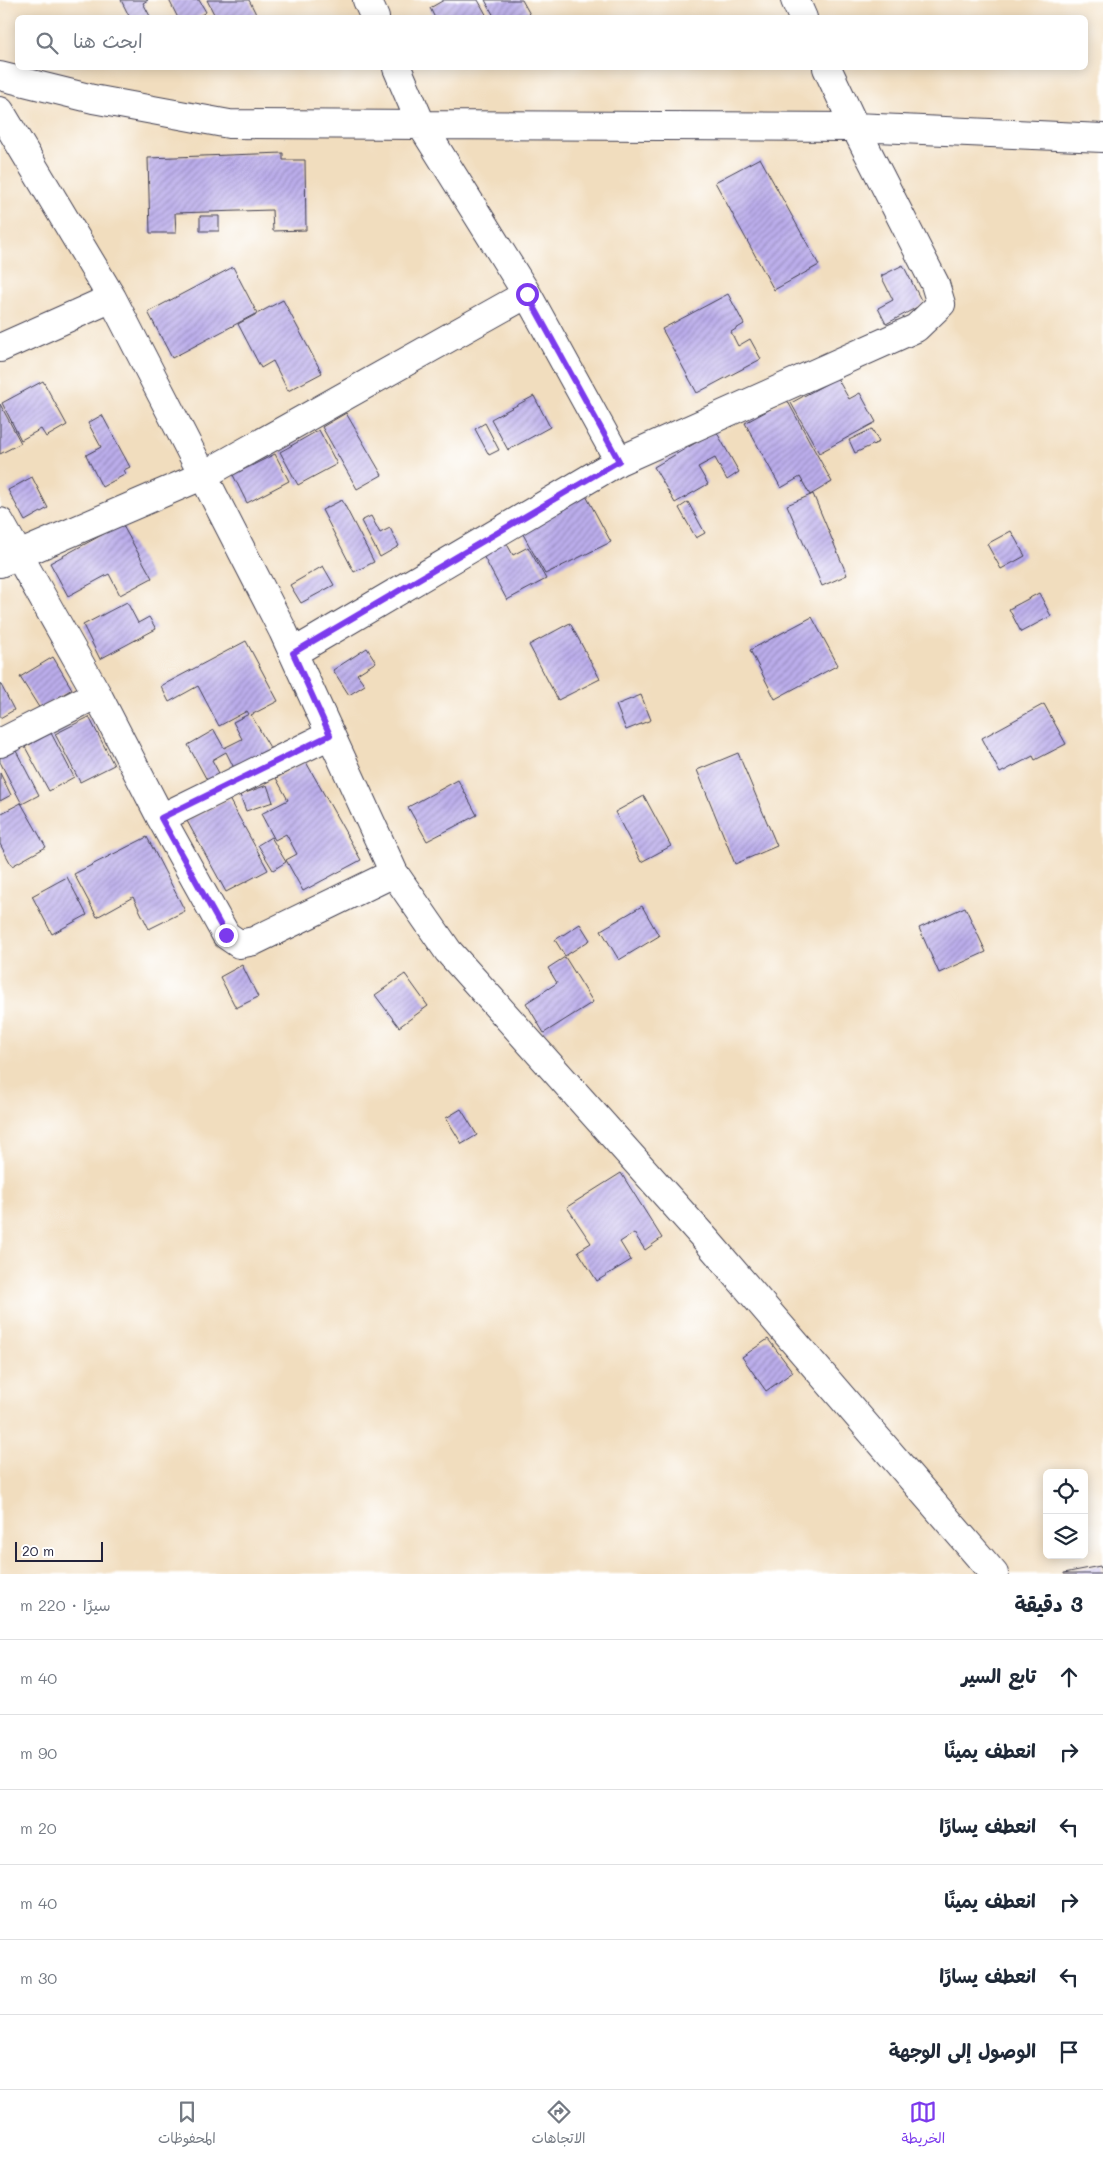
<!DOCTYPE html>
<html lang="ar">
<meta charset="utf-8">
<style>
:root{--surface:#fff;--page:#f2f2f3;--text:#1f2937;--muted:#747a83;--line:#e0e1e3;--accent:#7c3aed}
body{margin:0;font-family:Mali,"Playpen Sans Arabic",sans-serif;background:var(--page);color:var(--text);direction:rtl}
.controls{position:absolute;right:15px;bottom:15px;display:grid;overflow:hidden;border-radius:8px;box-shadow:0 2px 12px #0003}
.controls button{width:45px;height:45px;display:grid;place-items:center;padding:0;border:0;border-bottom:1px solid var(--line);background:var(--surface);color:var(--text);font:25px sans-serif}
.scale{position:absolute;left:15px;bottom:12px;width:88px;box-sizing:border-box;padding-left:5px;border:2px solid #22223b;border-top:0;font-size:14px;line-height:18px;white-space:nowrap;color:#22223b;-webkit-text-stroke:4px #fff;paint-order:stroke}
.stop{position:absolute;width:15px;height:15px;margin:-11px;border:4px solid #7c3aed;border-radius:50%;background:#fff}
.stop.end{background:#7c3aed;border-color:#fff;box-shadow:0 1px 5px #0008}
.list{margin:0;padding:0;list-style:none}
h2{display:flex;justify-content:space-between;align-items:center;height:65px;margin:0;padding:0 20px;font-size:21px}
h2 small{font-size:16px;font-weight:400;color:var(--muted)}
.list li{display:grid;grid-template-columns:32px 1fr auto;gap:15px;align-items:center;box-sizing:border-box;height:75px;padding:0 20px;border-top:1px solid var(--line)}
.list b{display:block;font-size:19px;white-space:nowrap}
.list em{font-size:16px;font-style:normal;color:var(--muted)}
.icon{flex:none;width:28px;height:28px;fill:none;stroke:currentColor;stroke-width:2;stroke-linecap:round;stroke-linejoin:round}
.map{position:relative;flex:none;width:1103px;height:1574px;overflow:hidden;direction:ltr}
.search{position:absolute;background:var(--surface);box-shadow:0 2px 12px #0003;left:15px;right:15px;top:15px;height:55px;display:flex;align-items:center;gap:12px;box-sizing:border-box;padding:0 18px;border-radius:8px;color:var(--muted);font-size:19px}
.sheet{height:515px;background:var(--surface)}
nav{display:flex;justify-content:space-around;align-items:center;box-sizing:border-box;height:70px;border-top:1px solid var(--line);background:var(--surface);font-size:14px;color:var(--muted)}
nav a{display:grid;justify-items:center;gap:2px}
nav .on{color:var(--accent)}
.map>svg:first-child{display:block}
</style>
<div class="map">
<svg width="1103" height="1574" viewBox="0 0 1103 1574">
<defs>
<pattern id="building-hatch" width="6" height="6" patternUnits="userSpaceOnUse" patternTransform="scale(1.25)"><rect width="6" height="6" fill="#bbadeb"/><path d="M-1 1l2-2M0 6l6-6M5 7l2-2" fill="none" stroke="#988cc0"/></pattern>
</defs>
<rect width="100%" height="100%" fill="#fff"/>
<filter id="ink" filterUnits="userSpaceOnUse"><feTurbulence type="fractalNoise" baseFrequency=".02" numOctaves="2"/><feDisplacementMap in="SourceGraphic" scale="10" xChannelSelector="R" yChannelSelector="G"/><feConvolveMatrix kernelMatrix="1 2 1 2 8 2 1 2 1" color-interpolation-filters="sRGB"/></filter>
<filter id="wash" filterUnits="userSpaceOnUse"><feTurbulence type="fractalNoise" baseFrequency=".0096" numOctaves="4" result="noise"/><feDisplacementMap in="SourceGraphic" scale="20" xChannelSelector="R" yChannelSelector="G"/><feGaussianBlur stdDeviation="1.12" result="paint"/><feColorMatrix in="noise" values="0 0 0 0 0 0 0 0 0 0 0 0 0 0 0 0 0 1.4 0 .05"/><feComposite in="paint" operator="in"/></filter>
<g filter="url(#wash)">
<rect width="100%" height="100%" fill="#f1ddbe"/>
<g id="blocks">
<path fill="url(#building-hatch)" d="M121,0h27l-5,3 8,15h-21z
M169,0h30l7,12 -10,6h-18z
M207,0h42l9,18h-42z
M444,0h34l10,18h-53l-5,-10z
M485,0h37l10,18h-37z
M283,153v7h22l1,70 -33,1 -1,-21 -97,3 1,20h-26l-2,-75z
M760,158l59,107 -45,25 -59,-108z
M200,216h19v15h-19z
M903,265l20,39 -37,20 -8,-16 15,-8 -12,-24z
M233,267l24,46 -85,45 -24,-46z
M728,294l16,30 -13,8 7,14 12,-7 11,20 -64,34 -35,-64z
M283,300l39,73 -34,18 -15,-30 -12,7 -23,-44z
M837,378l12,21 11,-6 16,29 -57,31 -28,-50z
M43,381l24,44 -21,12 -5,-8 -20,11 -19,-37z
M534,396l16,31 -42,23 -17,-31z
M787,400l45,82 -22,13 -10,-18 -19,11 -36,-65z
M0,404l21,39 -21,11z
M346,413l36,62 -25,14 -35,-62z
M102,415l28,52 -6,3 2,4 -24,13 -16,-32 15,-8 -13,-24z
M485,423l14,27 -10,5 -14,-26z
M872,429l7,13 -24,11 -6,-13z
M319,430l18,34 -39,21 -18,-33z
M716,431l23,41 -12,8 -12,-22 -17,9 10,17 -33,19 -21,-36z
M275,454l14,27 -42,22 -14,-28z
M32,477l16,31 -23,13 -17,-31z
M584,492l27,50 -66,32 -26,-47z
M813,494l34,81 -25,11 -35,-81z
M342,500l32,62 -20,10 -32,-62z
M688,502l17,31 -9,5 -17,-30z
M371,516l9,17 10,-5 9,18 -19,11 -19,-36z
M122,524l30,54 -32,17 -11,-21 -41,22 -18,-33z
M1011,531l14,25 -24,13 -14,-25z
M503,537l10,18 15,-8 18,32 -39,21 -27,-50z
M323,566l11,19 -33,18 -11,-18z
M1039,593l12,23 -30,16 -12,-23z
M127,602l11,21 11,-6 7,12 -56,30 -17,-34z
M812,617l26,48 -63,34 -25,-49z
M570,623l30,56 -42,21 -29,-55z
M246,641l32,60 -27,14 21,36 -37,19 -9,-18 -14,8 8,15 -12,7 -20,-37 26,-15 10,18 18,-9 -9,-17 16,-8 -2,-3 -28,15 -21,-40 -29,16 -8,-16z
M367,648l9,14 -19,12 8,11 -16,10 -16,-25z
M53,657l19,32 -32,20 -20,-32z
M0,683l14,27 -14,8z
M641,695l10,25 -25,10 -10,-25z
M1044,704l22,40 -31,16 -2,-4 -33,17 -18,-35z
M89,717l25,48 -34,17 -25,-48z
M51,733l23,44 -25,14 -24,-44z
M15,749l24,46 -17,9 -22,-42v-5z
M738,753l39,93 -42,18 -38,-94z
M306,762l55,98 -58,31 -17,-31 11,-6 -11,-20 -11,6 -14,-26 27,-14 -12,-22z
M0,773l11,22 -11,6z
M458,780l19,35 -50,26 -19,-34z
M267,785l6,17 -27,9 -6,-16z
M644,796l27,50 -30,16 -26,-50z
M229,799l39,71 -42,22 -39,-71z
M21,803l25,44 -34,19 -12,-22v-30z
M147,837l38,74 -36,18 -16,-32 -36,20 -23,-43z
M271,837l15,25 -13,8 -15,-25z
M67,877l20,38 -35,19 -20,-38z
M642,906l17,30 -40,24 -18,-30z
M965,907l21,45 -47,21 -20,-45z
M580,924l10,16 -25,16 -10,-16z
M565,957l28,45 -49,31 -18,-30 31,-20 -9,-15z
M242,965l16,32 -22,11 -16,-31z
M405,974l23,32 -29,21 -24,-32z
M461,1109l16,26 -15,9 -16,-26z
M621,1173l41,65 -17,12 -11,-17 -14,9 11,18 -34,21 -19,-30 13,-8 -24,-36z
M768,1339l25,33 -27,19 -24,-34z
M1100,1566l2,8h-38v-1z"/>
</g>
</g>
<g filter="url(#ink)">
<use href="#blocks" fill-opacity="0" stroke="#413e4f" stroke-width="1"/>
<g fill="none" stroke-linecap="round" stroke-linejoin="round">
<defs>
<path id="street" d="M367,0l8,18
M795,0l8,18
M397,68l25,58 105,168 92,167 297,-133 25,-24 -6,-20 -80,-157 -28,-59
M0,76l93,23 136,25 626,3 248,11
M0,111l112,187 171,333 111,242 54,78 260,291 286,332
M0,348l112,-50
M0,522l97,172 64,124 169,-83
M0,563l202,-87 325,-182
M293,653l326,-192
M0,743l97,-49
M161,818l65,117 13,9 15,-3 140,-68"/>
</defs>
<use href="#street" stroke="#413e4f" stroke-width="30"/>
<use href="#street" stroke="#fff" stroke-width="28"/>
</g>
</g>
<g fill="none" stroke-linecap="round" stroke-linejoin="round" filter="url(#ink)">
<path stroke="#7c3aed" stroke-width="6" d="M226,935l-65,-117 169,-83 -37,-82 326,-192 -92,-167"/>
</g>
</svg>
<div class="controls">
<button><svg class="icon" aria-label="locate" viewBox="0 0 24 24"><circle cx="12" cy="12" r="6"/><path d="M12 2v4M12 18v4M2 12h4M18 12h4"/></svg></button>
<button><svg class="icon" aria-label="layers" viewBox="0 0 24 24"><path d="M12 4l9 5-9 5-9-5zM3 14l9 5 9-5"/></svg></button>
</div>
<div class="scale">20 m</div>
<div class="stop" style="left:527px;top:294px"></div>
<div class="stop end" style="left:226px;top:935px"></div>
<div class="search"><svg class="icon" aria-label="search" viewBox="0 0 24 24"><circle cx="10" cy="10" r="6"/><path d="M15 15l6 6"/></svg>ابحث هنا</div>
</div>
<section class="sheet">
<h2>3 دقيقة<small>سيرًا · 220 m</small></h2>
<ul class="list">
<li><svg class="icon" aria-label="ahead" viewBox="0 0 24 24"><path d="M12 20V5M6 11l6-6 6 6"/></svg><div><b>تابع السير</b></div><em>40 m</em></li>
<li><svg class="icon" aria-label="right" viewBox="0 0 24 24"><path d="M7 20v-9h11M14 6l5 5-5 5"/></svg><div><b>انعطف يمينًا</b></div><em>90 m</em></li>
<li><svg class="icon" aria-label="left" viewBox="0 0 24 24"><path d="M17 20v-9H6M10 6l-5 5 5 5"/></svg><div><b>انعطف يسارًا</b></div><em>20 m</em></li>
<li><svg class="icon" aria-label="right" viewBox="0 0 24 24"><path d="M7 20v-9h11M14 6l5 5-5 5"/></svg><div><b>انعطف يمينًا</b></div><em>40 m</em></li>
<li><svg class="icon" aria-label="left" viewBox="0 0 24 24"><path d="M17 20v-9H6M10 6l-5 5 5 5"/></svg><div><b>انعطف يسارًا</b></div><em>30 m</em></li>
<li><svg class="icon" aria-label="arrive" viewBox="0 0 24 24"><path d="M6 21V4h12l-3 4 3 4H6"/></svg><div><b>الوصول إلى الوجهة</b></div></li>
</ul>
</section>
<nav>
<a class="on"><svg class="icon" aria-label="map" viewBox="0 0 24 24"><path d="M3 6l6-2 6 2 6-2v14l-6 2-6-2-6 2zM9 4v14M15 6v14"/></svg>الخريطة</a>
<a><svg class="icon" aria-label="directions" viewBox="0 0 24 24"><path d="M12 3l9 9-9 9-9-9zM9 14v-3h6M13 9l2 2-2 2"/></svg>الاتجاهات</a>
<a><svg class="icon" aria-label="saved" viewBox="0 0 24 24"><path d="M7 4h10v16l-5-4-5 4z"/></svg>المحفوظات</a>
</nav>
